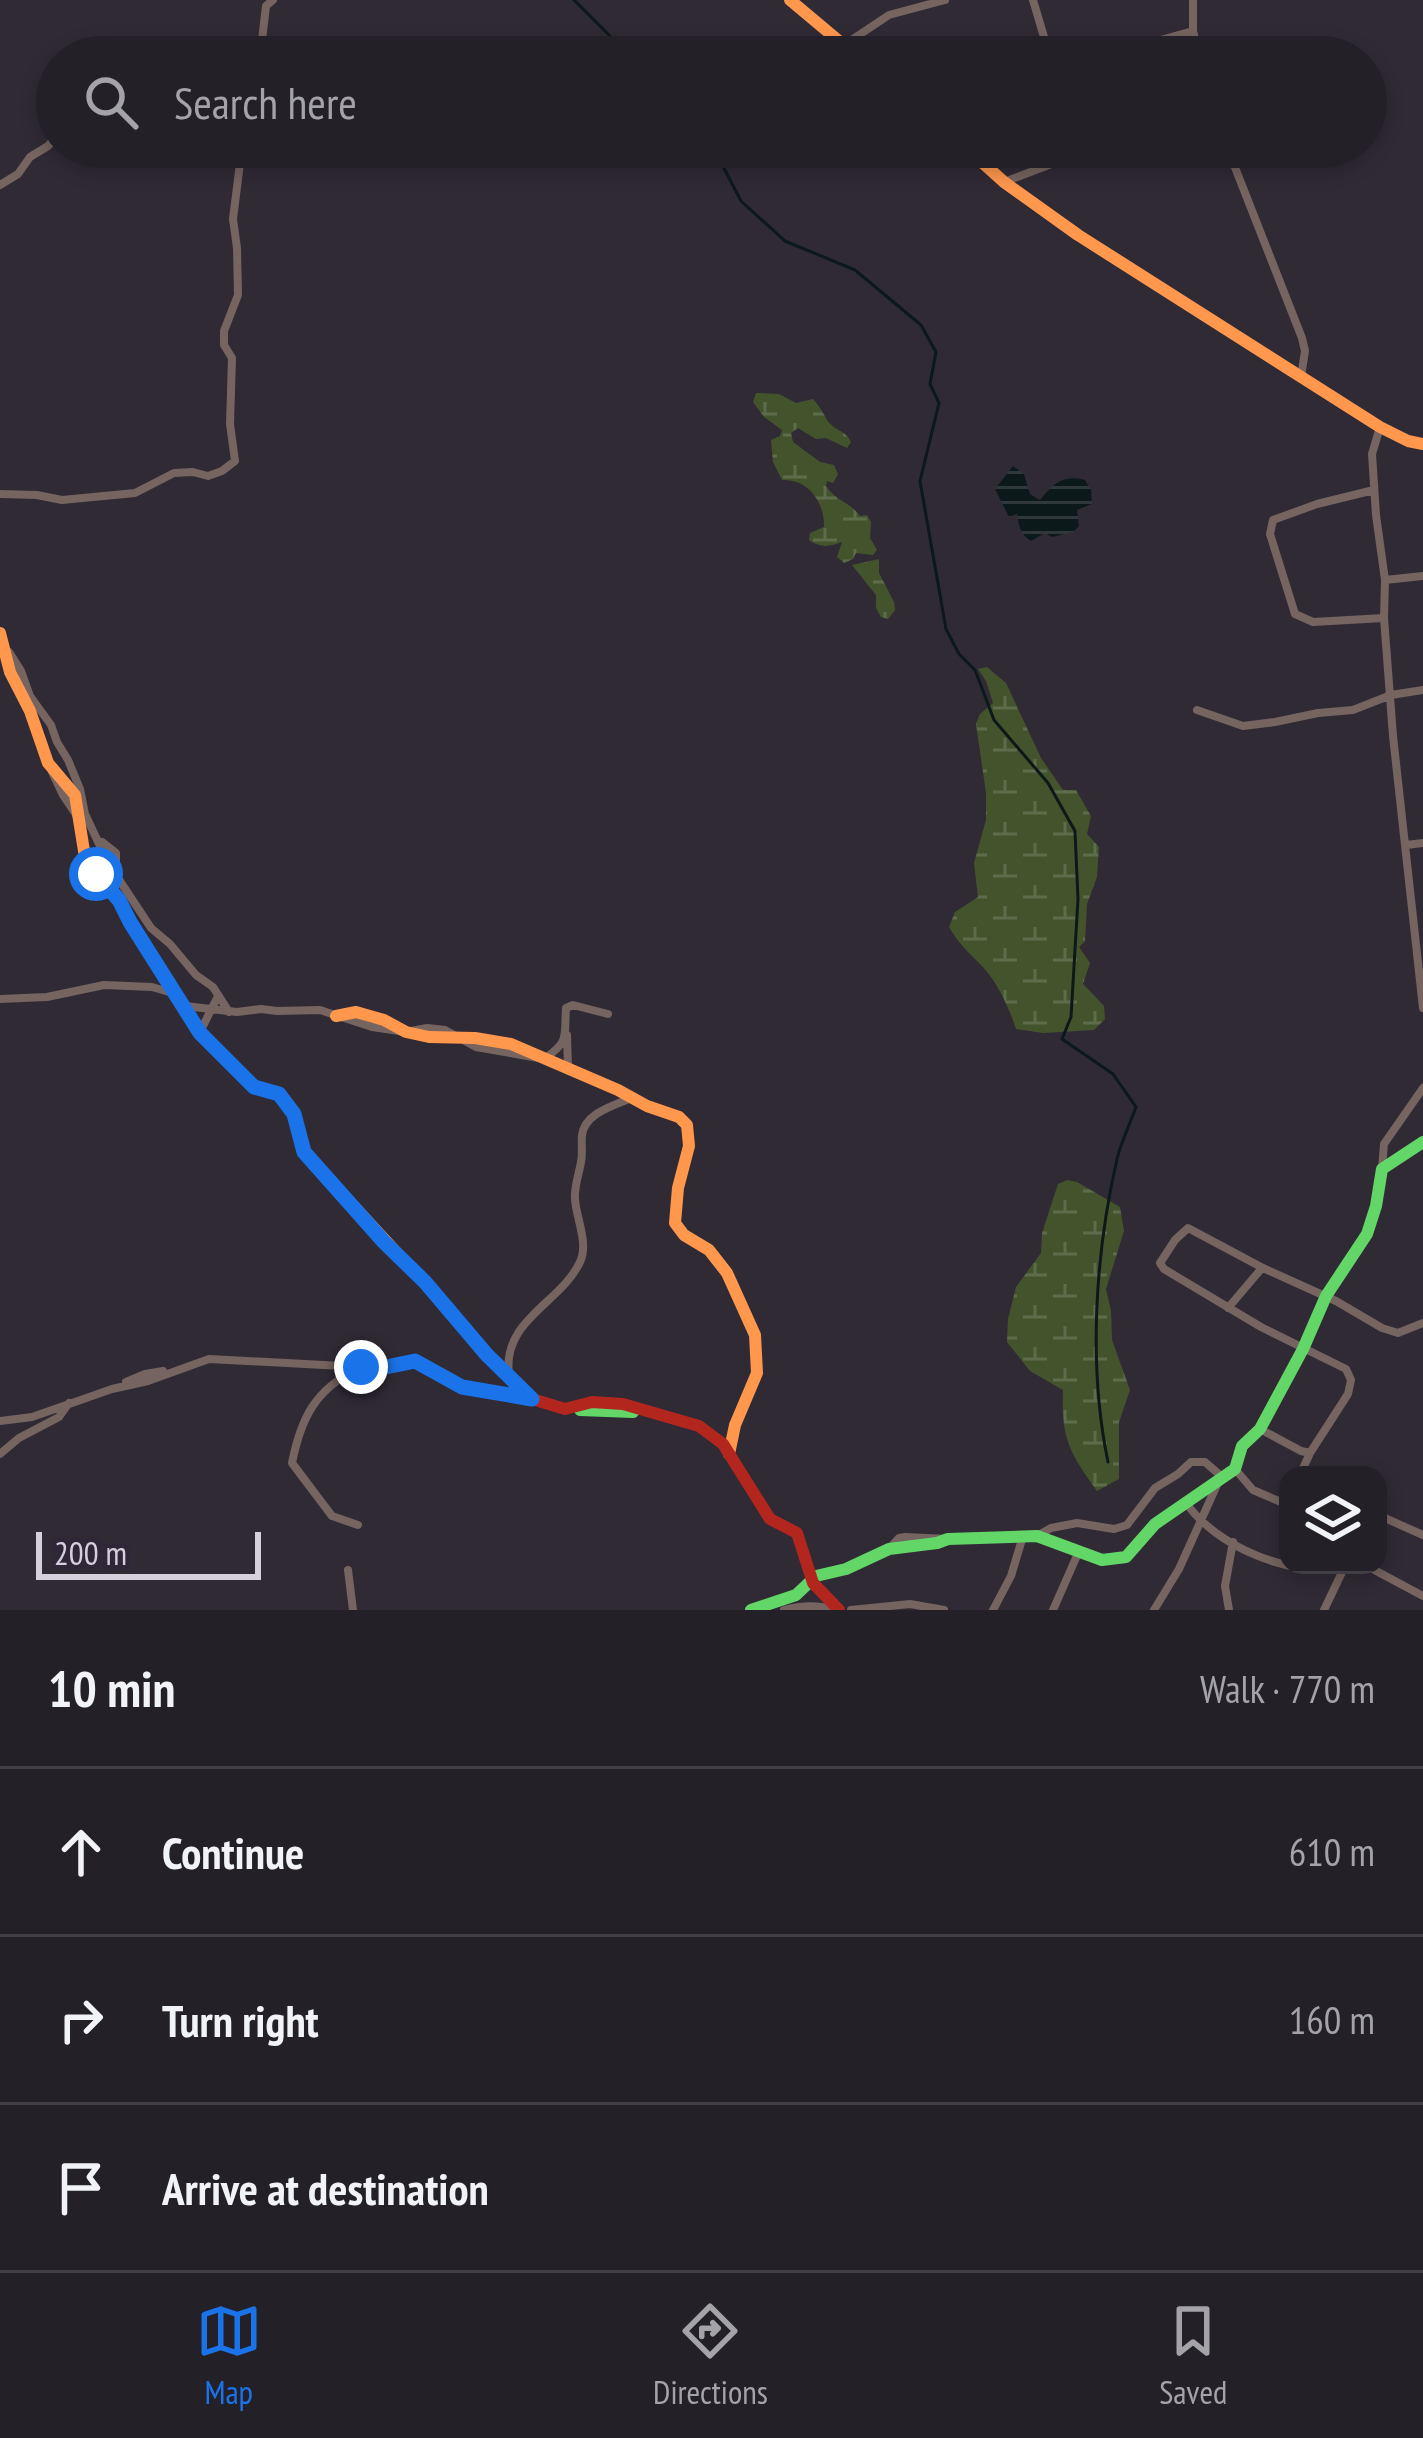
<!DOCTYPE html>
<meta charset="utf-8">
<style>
:root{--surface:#242028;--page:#302d34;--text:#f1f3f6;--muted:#a3a3a8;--line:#413e45;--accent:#1a73e8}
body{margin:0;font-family:"PT Sans Narrow",sans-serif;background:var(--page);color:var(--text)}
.controls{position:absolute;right:36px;bottom:36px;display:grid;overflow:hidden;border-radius:24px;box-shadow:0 6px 18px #0003}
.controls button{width:108px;height:108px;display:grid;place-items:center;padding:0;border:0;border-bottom:3px solid var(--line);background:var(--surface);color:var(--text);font:60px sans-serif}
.scale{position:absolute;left:36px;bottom:30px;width:225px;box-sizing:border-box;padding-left:12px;border:6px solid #d6d0dc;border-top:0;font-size:33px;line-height:42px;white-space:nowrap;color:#d6d0dc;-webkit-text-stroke:9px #302639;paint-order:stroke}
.stop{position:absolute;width:36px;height:36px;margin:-27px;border:9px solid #1a73e8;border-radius:50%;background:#fff}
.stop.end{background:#1a73e8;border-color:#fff;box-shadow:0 3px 12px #0008}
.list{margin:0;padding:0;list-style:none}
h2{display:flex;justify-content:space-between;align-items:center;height:156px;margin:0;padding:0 48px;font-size:51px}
h2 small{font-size:39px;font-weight:400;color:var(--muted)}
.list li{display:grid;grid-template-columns:78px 1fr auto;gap:36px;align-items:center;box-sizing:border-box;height:168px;padding:0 48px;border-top:3px solid var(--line)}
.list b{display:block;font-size:45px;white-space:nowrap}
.list em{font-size:39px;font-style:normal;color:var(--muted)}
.icon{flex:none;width:66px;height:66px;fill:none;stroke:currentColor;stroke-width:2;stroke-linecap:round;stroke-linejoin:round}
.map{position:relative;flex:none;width:1423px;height:1610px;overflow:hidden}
.search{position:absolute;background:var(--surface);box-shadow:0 6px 18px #0003;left:36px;right:36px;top:36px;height:132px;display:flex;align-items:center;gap:30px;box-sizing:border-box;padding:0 42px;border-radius:66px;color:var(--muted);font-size:45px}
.sheet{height:660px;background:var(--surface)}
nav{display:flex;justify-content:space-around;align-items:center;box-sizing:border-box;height:168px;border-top:3px solid var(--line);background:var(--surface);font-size:33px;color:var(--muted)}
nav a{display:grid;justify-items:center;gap:6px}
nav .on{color:var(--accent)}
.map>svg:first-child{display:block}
</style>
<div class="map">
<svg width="1423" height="1610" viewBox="0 0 1423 1610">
<defs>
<pattern id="wetland-marsh" width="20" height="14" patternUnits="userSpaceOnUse" patternTransform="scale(3)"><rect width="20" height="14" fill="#43542c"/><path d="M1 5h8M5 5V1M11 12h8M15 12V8" fill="none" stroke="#5d6c4a"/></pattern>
<pattern id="water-rules" width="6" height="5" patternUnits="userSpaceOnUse" patternTransform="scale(3)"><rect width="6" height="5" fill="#0c191a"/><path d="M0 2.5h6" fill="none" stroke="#2f393b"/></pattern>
</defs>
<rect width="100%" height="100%" fill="#302a35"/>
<path fill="url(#wetland-marsh)" d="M756,393l23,1 17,9 17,-4c7,8 9,12 14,21 7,11 19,10 24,22l-4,6 -21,-10 -10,1 -18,-11 -7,5 2,9 27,20 14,3 4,9 -5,9 -6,-2 -1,5c11,16 23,15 34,30l7,-1 4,7 -1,16 7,12 -4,5 -17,-2 -3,6 -9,4 -7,-6 5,-15c-13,5 -21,6 -33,-2l1,-7 14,-6c1,-23 -15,-49 -42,-47l-9,-18 -2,-22 9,-4 2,-6 -18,-13 -11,-15z
M879,559v14l15,29 1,8 -7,9 -7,-2 -5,-9v-13l-24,-30z
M987,667l19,16 35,75 22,32h13l15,26 -4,18 12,13 -2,30 -10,27 -2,37 -6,6 11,16 -7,21 21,22 1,13 -11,11 -51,3 -27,-4c-7,-21 -18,-46 -34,-63 -13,-13 -23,-22 -33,-39l6,-15 23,-15 -4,-34 12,-43v-27l-10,-69 4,-10 13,-11 -7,-22 -8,-12z
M1067,1180l10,2 43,25 4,24 -18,58 5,22 1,29 18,50 -11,32v57l-22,12c-28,-39 -36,-53 -34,-101l-33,-19 -23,-29 1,-23 8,-32 25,-34 1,-20 16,-49z"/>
<path fill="url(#water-rules)" d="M1013,466l11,8 6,20 10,6c13,-16 23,-26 45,-20l6,10 1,14 -15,6 2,16 -6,6 -21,5 -7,-4 -14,8c-11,-7 -12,-15 -14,-27l-8,3 -14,-28z"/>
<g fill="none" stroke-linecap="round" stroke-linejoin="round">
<path stroke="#0c191a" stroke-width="3" d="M574,0l37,37 33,20
M713,147l28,54 44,40 70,29 66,55 15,27 -6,32 9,19 -19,78 26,148 13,25 16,16 19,50 54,63 27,48 3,68 -7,118 -9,22 51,35 23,33c-6,17 -15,35 -19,52 -22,96 -29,207 -9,303"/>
<path stroke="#756460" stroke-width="8" d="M1033,0l17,57
M1193,0v31l7,26
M844,45l45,-30 56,-15
M260,57l6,-51 7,-6
M1099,57l94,-26
M1227,147l75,191 3,13 -4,26
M1004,182l58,-22 55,-13
M0,185l18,-11 12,-17 18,-11 9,-10
M1380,427l-8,27 4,61 9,65 -1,38 9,118 30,272
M1374,490l-57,14 -44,16 -3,14 25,80 18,8 71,-4
M0,494l37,1 25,5 73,-7 39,-20 19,-1 15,4 14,-5 13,-10 -5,-37 2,-66 -8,-13v-14l14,-36 -1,-47 -4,-29 9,-72
M1385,580l38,-4
M9,652l12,19 9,25 21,29 6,17 11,18 12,29 5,25 23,49 43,65 19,16 26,31 17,12 16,25
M1197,710l46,16 32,-4 43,-9 35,-3 38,-15 32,-5
M52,772l11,23 14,21
M102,842l14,11v21
M1406,845l17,-2
M0,999l47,-2 57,-12 48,2 24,7
M185,1006l52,6 24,-3 16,2 43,-1 52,17 34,5 21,-4 18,2 31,17 68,12c26,-18 20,-22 22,-51l7,-3 35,9
M200,1032l18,-36
M567,1035l1,33
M1382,1168l2,-24 39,-56
M1228,1308l34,-40
M357,1369c-42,21 -56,49 -65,94l40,53 26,9
M509,1374c-7,-54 52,-71 71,-112 9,-19 -4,-44 -5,-63 -1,-12 4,-25 6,-37 2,-9 0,-18 1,-27 3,-22 31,-29 49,-37
M126,1382l19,-8 18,-3
M0,1421l32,-4 80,-28 36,-8 61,-22 152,8h25l29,-6 47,26 68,12
M1260,1429l41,22 9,2 38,-59 3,-14 -5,-11 -85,-42 -97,-58 -4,-6 15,-23 13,-12 75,40 73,33 46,27 16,5 25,-10
M0,1454l19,-16 40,-21 10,-14
M1235,1469l18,21 35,15
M1300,1475l10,-22
M1186,1503c31,44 104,74 158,65
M1378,1515l45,20
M1037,1536l14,-8 26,-5 37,6 13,-4 28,-37 23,-14 13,-12h14l16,14 -42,93 -25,41
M890,1548l9,-10 6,-1 43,2
M1365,1565l58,31
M348,1570l5,40
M784,1610c18,-5 35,-5 52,0
M851,1610l59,-6 34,6
M993,1610l18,-34 12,-40
M1053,1610l26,-59
M1229,1610l-4,-24 8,-44
M1324,1610l20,-42"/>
<path stroke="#63d668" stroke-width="12" d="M580,1410l53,2
M751,1610l45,-15 20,-19 30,-7 43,-20 48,-6 11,-4 89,-3 65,24 24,-3 29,-33 80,-55 7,-23 18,-17 43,-80 23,-53 41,-62 9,-28 6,-37 41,-27"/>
<path stroke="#ff974d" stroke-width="12" d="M790,0l68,57
M965,147l39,35 74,53 302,192 28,14 15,3
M0,633l10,39 20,39 18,52 27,32 10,62 11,18 24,25 10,22 70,110 54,55 25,8 15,19 10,38 138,150
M336,1016l20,-4 28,8 22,12 23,5 46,1 36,6 107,46 29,16 32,11 8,8 2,21 -11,42 -3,35 9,12 25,15 18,23 28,62 2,38 -22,52 -6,29"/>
<path stroke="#b3261e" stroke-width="12" d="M442,1302l45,53 45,44 33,10 27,-7 31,2 76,22 24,18 47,75 27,14 16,50 26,27"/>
</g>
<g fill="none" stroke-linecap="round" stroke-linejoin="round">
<path stroke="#1a73e8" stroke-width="15" d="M96,874l23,26 11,22 70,111 54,54 25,7 15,20 10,38 80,90 41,40 62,73 45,44 -70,-12 -47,-26 -29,6h-25"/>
</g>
</svg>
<div class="controls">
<button><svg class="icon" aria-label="layers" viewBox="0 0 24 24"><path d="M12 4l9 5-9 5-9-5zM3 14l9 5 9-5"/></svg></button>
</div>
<div class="scale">200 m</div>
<div class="stop" style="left:96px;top:874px"></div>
<div class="stop end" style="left:361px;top:1367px"></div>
<div class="search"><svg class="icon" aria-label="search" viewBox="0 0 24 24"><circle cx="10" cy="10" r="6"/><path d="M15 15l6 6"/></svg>Search here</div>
</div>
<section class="sheet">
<h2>10 min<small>Walk · 770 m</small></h2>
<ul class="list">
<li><svg class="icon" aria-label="ahead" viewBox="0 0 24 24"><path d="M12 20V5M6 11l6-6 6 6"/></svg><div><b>Continue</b></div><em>610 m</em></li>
<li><svg class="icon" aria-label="right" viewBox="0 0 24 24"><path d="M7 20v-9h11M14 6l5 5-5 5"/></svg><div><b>Turn right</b></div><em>160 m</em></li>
<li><svg class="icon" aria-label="arrive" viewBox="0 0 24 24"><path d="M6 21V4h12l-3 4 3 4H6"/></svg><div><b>Arrive at destination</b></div></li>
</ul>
</section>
<nav>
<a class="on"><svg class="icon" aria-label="map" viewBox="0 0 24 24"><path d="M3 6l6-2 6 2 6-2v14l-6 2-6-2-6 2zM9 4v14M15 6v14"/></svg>Map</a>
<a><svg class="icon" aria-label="directions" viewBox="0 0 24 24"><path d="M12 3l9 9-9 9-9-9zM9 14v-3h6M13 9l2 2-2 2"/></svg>Directions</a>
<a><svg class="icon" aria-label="saved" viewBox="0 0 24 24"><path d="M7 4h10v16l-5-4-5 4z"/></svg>Saved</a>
</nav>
